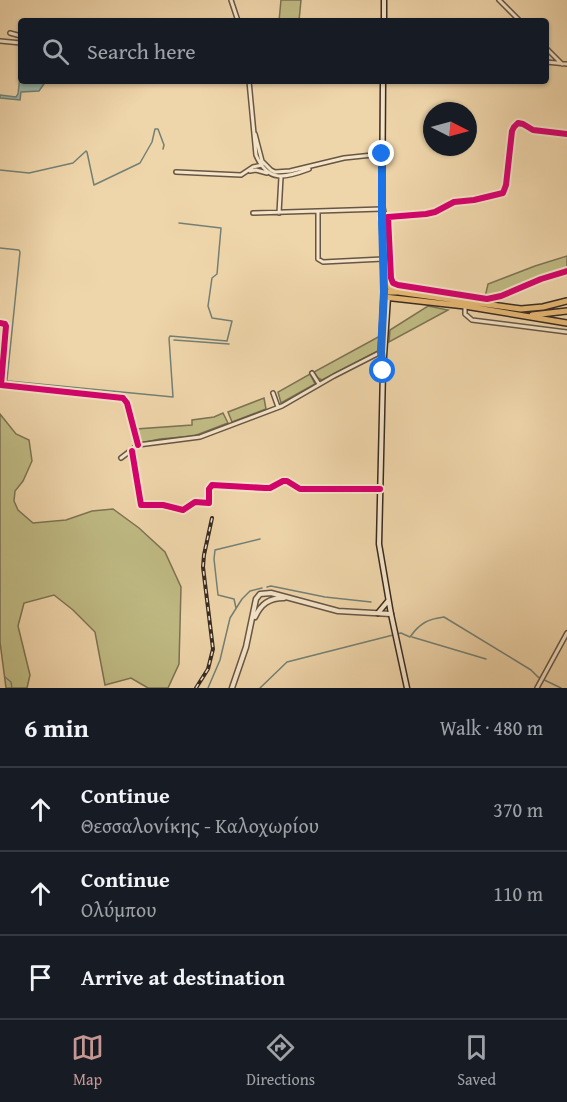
<!DOCTYPE html>
<meta charset="utf-8">
<style>
:root{--surface:#171b24;--page:#242831;--text:#f1f3f6;--muted:#9ea1a6;--line:#363941;--accent:#c59692}
body{margin:0;font-family:"Gentium Book Plus",serif;background:var(--page);color:var(--text)}
.compass{position:absolute;left:423px;top:102px;width:54px;height:54px;border-radius:50%;background:var(--surface);box-shadow:0 2px 4px #0004;rotate:96deg}
.stop{position:absolute;width:18px;height:18px;margin:-14px;border:4px solid #1a73e8;border-radius:50%;background:#fff}
.stop.end{background:#1a73e8;border-color:#fff;box-shadow:0 2px 6px #0008}
.list{margin:0;padding:0;list-style:none}
h2{display:flex;justify-content:space-between;align-items:center;height:78px;margin:0;padding:0 24px;font-size:26px}
h2 small{font-size:20px;font-weight:400;color:var(--muted)}
.list li{display:grid;grid-template-columns:39px 1fr auto;gap:18px;align-items:center;box-sizing:border-box;height:84px;padding:0 24px;border-top:2px solid var(--line)}
.list b{display:block;font-size:22px;white-space:nowrap}
.list p{margin:0;font-size:20px;white-space:nowrap;color:var(--muted)}
.list em{font-size:20px;font-style:normal;color:var(--muted)}
.icon{flex:none;width:33px;height:33px;fill:none;stroke:currentColor;stroke-width:2;stroke-linecap:round;stroke-linejoin:round}
.map{position:relative;flex:none;width:567px;height:688px;overflow:hidden}
.search{position:absolute;background:var(--surface);box-shadow:0 2px 4px #0004;left:18px;right:18px;top:18px;height:66px;display:flex;align-items:center;gap:15px;box-sizing:border-box;padding:0 21px;border-radius:6px;color:var(--muted);font-size:22px}
.sheet{height:330px;background:var(--surface)}
nav{display:flex;justify-content:space-around;align-items:center;box-sizing:border-box;height:84px;border-top:2px solid var(--line);background:var(--surface);font-size:16px;color:var(--muted)}
nav a{display:grid;justify-items:center;gap:3px}
nav .on{color:var(--accent)}
.map>svg:first-child{display:block}
</style>
<div class="map">
<svg width="567" height="688" viewBox="0 0 567 688">
<rect width="100%" height="100%" fill="#efd5aa"/>
<filter id="stains"><feTurbulence type="fractalNoise" baseFrequency=".00333" numOctaves="4"/><feColorMatrix values="0 0 0 0 .2 0 0 0 0 .09 0 0 0 0 .02 0 0 0 .5 -.17"/></filter>
<radialGradient id="worn" r=".72"><stop offset=".6" stop-color="#630" stop-opacity="0"/><stop offset="1" stop-color="#630" stop-opacity=".3"/></radialGradient>
<path fill="#c0bb84" stroke="#7c7354" stroke-width="1.5" d="M281,0h20l-2,21h-20z
M567,256v13c-28,7 -54,22 -82,28l3,-13 47,-18z
M428,306l20,4 -59,32 1,-12z
M380,336l1,12 -3,3 -56,29 -4,-2 -4,-6z
M310,374l5,10 -34,19 -3,-11z
M264,398l2,11 -34,13 -4,-10z
M223,413l5,10 -34,13 -34,3 -19,4 -2,-1 -3,-13 56,-4v-5l22,-3z
M0,414l16,20 13,6 3,21 -9,20 -8,10 -1,10 4,9 15,13 33,-3 26,-9 21,-2 26,19 26,24 16,35 -2,77 -11,24h-20l-17,-10 -26,7 -10,-53 -22,-22 -19,-15 -30,8 -6,23 12,49 -3,13h-21l-6,-46z"/>
<path fill="#9ab8ac" stroke="#738075" stroke-width="1.5" d="M21,66v15h25l-7,10 -18,1 -1,8 -20,-2v-3l16,2 2,-3z"/>
<g fill="none" stroke-linecap="round" stroke-linejoin="round">
<path stroke="#738075" stroke-width="1.5" d="M0,170l29,3 44,-10 13,-12 1,1 7,33 46,-22 12,-21 3,-13h3l6,16 -1,4
M0,248l19,2 1,2 -13,128 1,1 165,16 -4,-59 1,-2 57,5 5,-20 -20,-3 -4,-12 4,-28 5,-4 4,-46 -42,-5
M174,340l55,4
M267,587l4,-1 54,11 46,5
M236,608l-2,-9 -16,-4 -4,-36 1,-9 45,-11
M412,637l74,22
M5,677l6,5 1,6
M208,688l12,-28 10,-42 12,-19 8,-8 12,-3
M260,688l27,-26 114,-29 9,4c10,-14 18,-18 34,-20l87,53 7,7 23,11"/>
<defs>
<path id="minor" d="M231,0l7,21
M499,0l21,21
M10,33l11,3
M0,41l21,2
M546,48l16,16
M546,62l21,2
M249,81l7,74c12,28 29,23 53,14
M255,134l7,27 9,9 4,2 15,-1 54,-13 38,-4
M250,171l6,-1 11,3
M176,172l65,3 12,-8 9,-2
M318,212v47l5,3 60,-3
M253,213l129,-4
M279,213l2,-36
M388,217l38,-3 9,-2 19,-10 20,-2 29,-7 3,-8 6,-54 2,-4 4,-4 5,1 10,6 34,4
M382,218l6,-1 3,61 4,6 92,15 14,-3 40,-17 26,-8
M465,306v8l7,6 95,12
M0,323l5,1 1,2 -5,59 122,13 4,5 11,42
M312,373l7,11
M273,393l5,14
M132,451l9,54h22l20,5 12,-8 14,1v-14l3,-4 53,3h5l13,-7h4l13,8h80
M121,458l17,-13 62,-8 82,-31 52,-30 47,-24
M537,688l30,-55"/>
<path id="tertiary" d="M255,617c6,-13 14,-19 29,-19
M232,688l14,-41 10,-48 4,-5 11,-1 67,18 53,3"/>
<path id="secondary" d="M384,21v-21
M382,204l4,27 2,53
M388,297l-5,74 -4,173 12,70 16,74
M382,362l-1,-10 3,-64 -2,-70 1,-137
M378,613l10,-12"/>
<path id="trunk" d="M388,284l4,6 5,2
M384,292h14l123,17 22,-2 24,-6
M384,297l81,9 102,17
M532,315l35,-4"/>
</defs>
<use href="#minor" stroke="#665645" stroke-width="6"/>
<use href="#tertiary" stroke="#665645" stroke-width="7"/>
<use href="#secondary" stroke="#382b23" stroke-width="7"/>
<use href="#trunk" stroke="#382b23" stroke-width="8"/>
<use href="#minor" stroke="#f5e4c8" stroke-width="3"/>
<use href="#tertiary" stroke="#f5e4c8" stroke-width="4"/>
<use href="#secondary" stroke="#f5e4c8" stroke-width="4"/>
<use href="#trunk" stroke="#e8ba75" stroke-width="5"/>
<defs>
<path id="rail" d="M196,688l12,-19 5,-20 -10,-82 1,-12 8,-37"/>
</defs>
<use href="#rail" stroke="#382b23" stroke-width="4"/>
<use href="#rail" stroke="#f5e4c8" stroke-width="1.5" stroke-dasharray="4.5" stroke-linecap="butt"/>
<defs>
<path id="cycleway" d="M388,217l38,-3 9,-2 19,-10 20,-2 29,-7 3,-8 6,-54 2,-4 4,-4 5,1 10,6 34,4
M382,218l6,-1 3,61 2,5 5,2 89,14 14,-3 40,-17 26,-8
M0,323l5,1 1,2 -5,59 122,13 4,5 11,42
M132,451l9,54h22l20,5 12,-8 14,1v-14l3,-4 53,3h5l13,-7h4l13,8h80"/>
</defs>
<use href="#cycleway" stroke="#f5e4c8" stroke-width="10"/>
<use href="#cycleway" stroke="#d6006c" stroke-width="6"/>
</g>
<g fill="none" stroke-linecap="round" stroke-linejoin="round">
<path stroke="#1a73e8" stroke-width="8" d="M382,154v64l2,74 -3,60 2,19"/>
</g>
<rect width="100%" height="100%" filter="url(#stains)"/>
<rect width="100%" height="100%" fill="url(#worn)"/>
</svg>
<svg class="compass" viewBox="-18 -18 36 36"><path d="M0-13l5 13h-10z" fill="#e53935"/><path d="M0 13l5-13h-10z" fill="#9ea1a6"/></svg>
<div class="stop" style="left:383px;top:371px"></div>
<div class="stop end" style="left:382px;top:154px"></div>
<div class="search"><svg class="icon" aria-label="search" viewBox="0 0 24 24"><circle cx="10" cy="10" r="6"/><path d="M15 15l6 6"/></svg>Search here</div>
</div>
<section class="sheet">
<h2>6 min<small>Walk · 480 m</small></h2>
<ul class="list">
<li><svg class="icon" aria-label="ahead" viewBox="0 0 24 24"><path d="M12 20V5M6 11l6-6 6 6"/></svg><div><b>Continue</b><p>Θεσσαλονίκης - Καλοχωρίου</p></div><em>370 m</em></li>
<li><svg class="icon" aria-label="ahead" viewBox="0 0 24 24"><path d="M12 20V5M6 11l6-6 6 6"/></svg><div><b>Continue</b><p>Ολύμπου</p></div><em>110 m</em></li>
<li><svg class="icon" aria-label="arrive" viewBox="0 0 24 24"><path d="M6 21V4h12l-3 4 3 4H6"/></svg><div><b>Arrive at destination</b></div></li>
</ul>
</section>
<nav>
<a class="on"><svg class="icon" aria-label="map" viewBox="0 0 24 24"><path d="M3 6l6-2 6 2 6-2v14l-6 2-6-2-6 2zM9 4v14M15 6v14"/></svg>Map</a>
<a><svg class="icon" aria-label="directions" viewBox="0 0 24 24"><path d="M12 3l9 9-9 9-9-9zM9 14v-3h6M13 9l2 2-2 2"/></svg>Directions</a>
<a><svg class="icon" aria-label="saved" viewBox="0 0 24 24"><path d="M7 4h10v16l-5-4-5 4z"/></svg>Saved</a>
</nav>
